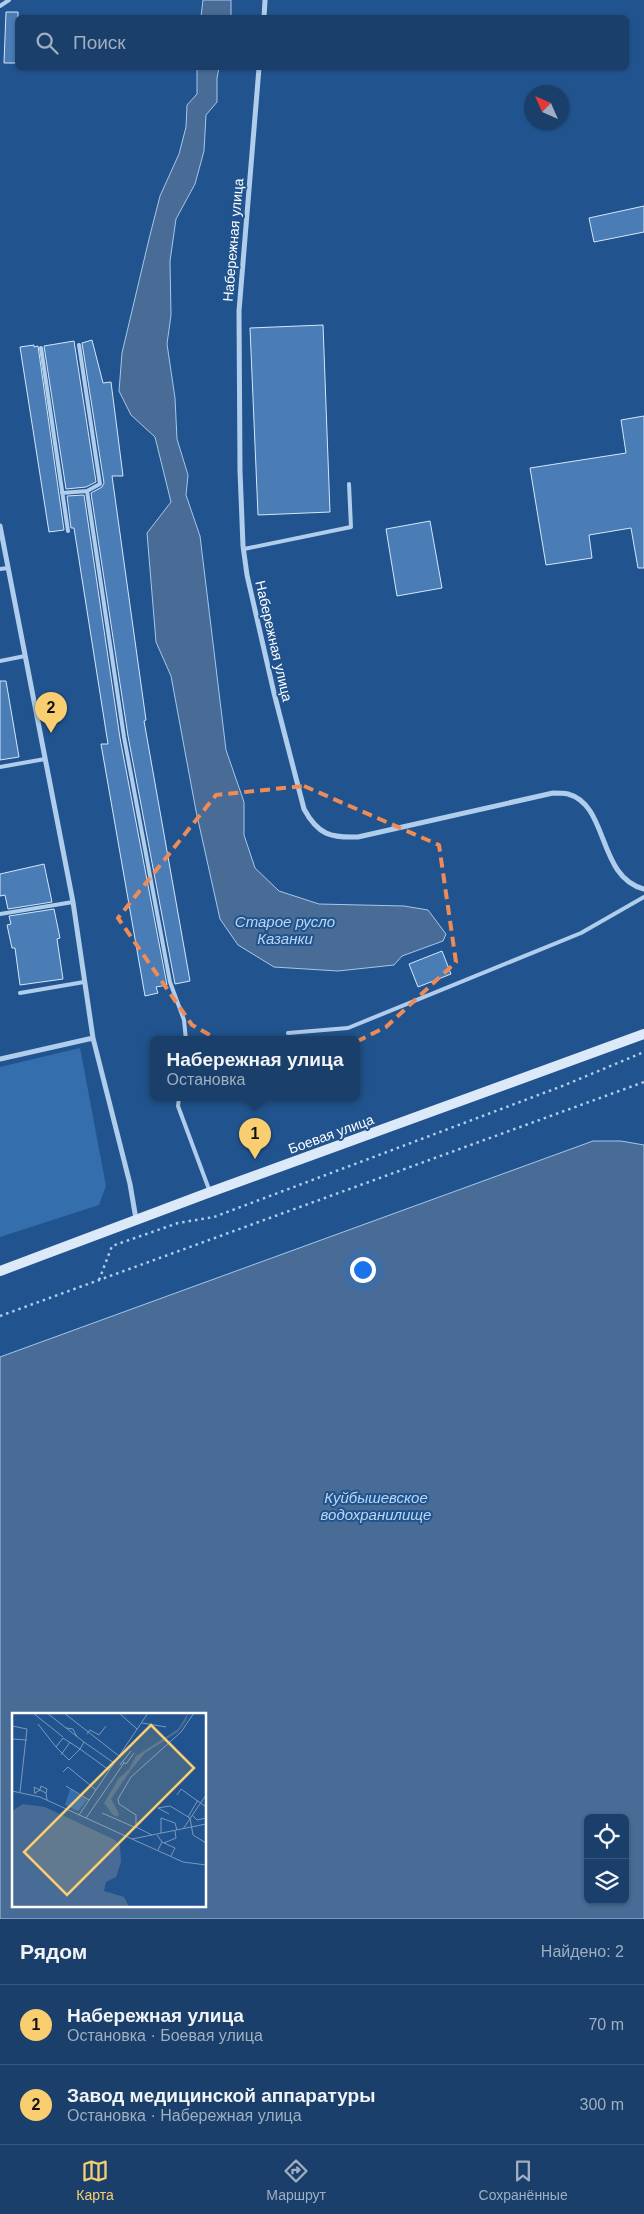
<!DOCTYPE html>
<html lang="ru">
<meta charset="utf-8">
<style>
:root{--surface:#193f6a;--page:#264a72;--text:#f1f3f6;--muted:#9fafc1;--line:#37587e;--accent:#f9ce71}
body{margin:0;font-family:Helvetica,sans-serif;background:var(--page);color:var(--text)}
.controls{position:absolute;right:15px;bottom:15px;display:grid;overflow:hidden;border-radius:8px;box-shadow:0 1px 4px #0004}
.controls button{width:45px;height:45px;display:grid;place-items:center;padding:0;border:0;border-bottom:1px solid var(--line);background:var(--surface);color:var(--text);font:25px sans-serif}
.compass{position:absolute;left:524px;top:85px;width:45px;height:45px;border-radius:50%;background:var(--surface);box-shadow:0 1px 4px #0004;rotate:315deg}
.you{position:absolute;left:362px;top:1269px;width:18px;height:18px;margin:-12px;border:4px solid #fff;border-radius:50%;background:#1a73e8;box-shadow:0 0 0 8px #1a73e833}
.badge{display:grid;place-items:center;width:32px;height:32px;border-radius:50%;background:var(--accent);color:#111;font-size:16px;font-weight:700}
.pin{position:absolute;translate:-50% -41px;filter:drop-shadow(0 1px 2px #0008)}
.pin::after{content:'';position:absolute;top:26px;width:18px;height:15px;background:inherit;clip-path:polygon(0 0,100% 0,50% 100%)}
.popup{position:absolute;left:150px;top:1036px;width:210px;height:65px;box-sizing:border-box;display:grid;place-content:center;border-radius:8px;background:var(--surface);filter:drop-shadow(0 1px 4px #0005);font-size:16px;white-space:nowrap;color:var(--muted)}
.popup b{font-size:19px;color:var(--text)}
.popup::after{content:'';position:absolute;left:50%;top:100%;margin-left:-10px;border:10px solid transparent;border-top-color:var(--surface)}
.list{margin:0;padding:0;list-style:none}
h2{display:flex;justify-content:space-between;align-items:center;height:65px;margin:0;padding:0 20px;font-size:21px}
h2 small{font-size:16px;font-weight:400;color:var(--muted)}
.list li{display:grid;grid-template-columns:32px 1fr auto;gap:15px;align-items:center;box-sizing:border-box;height:80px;padding:0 20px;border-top:1px solid var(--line)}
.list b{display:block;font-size:19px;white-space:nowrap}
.list p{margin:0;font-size:16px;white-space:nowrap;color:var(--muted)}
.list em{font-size:16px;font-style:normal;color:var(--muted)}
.icon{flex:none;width:28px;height:28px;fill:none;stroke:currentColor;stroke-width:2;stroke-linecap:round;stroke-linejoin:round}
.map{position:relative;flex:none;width:644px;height:1919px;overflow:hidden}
.search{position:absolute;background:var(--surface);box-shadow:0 1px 4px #0004;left:15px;right:15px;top:15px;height:55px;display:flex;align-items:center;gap:12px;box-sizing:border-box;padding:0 18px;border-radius:8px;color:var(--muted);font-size:19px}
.sheet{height:225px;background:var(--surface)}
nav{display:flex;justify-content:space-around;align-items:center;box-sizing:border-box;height:70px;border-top:1px solid var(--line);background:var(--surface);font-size:14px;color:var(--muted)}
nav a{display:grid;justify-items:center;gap:2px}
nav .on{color:var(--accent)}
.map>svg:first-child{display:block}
</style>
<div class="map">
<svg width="644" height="1919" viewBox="0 0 644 1919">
<rect width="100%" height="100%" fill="#21548e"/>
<path fill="#346eac" d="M80,1048l26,138 -7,19 -99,32v-170z"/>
<path fill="#486c95" stroke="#a4c8ed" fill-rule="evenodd" d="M203,0h28v17h-30z
M197,68h22l-2,10v24l-11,13 -2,36 -9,33 -19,35 -6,42 1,54 -4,29 8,54 2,41 11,36 -2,20 14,41 26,214 18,52v33l11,33 24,23 40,13 85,2 24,4 18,24 -3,7 -41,15 -8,9 -56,6 -64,-4 -36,-22 -18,-26 -24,-108 -25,-135 -15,-34 -9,-109 24,-31 -16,-65 -24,-22 -12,-24 3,-38 27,-114 11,-43 19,-42 7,-27 1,-22 10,-11z
M593,1141h28l23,4v774h-644v-562zM14,1714h191v191h-191zM588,1818h37v82h-37z"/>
<path fill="#4a7db5" stroke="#d5e6f9" d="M6,12h12v51h-14z
M644,206v26l-50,10 -5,-24z
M323,325l7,187 -72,3 -8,-187z
M92,340l11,43 8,-1 12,94h-11l34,244 -2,1 46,260 -15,3 -47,-248 -37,-243 11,-6 2,-4 -22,-140z
M74,341l22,141 -10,5 -20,2 -22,-143z
M34,345v2l4,-1 26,184 -15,2 -29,-185z
M644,416v152h-6l-7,-40 -42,7 3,23 -46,7 -16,-97 96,-15 -5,-33z
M84,495l36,243 47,247 -11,2 2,6 -13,3 -44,-252h7l-34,-216h-3l-4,-32z
M430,521l12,67 -45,8 -11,-67z
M0,681h6l13,76 -19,3z
M44,864l8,38 -44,7 -3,-14 -5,1v-22z
M54,909l6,29 -3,1 6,40 -43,6 -5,-37h-3l-5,-23 4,-1 -2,-8z
M442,951l9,23 -33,13 -9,-23z"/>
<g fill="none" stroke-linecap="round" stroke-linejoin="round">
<path stroke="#b0cdec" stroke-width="2.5" stroke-dasharray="2.5 4" stroke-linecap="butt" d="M99,1280l13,-34 66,-23 36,-6 351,-132 79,-33
M0,1316l644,-234"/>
<path stroke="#b0cdec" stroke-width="4" d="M0,6l9,-6
M41,348l27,183
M87,491l37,246 46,245 14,38 2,20
M62,493l25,-2 13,-7 -21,-139
M244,549l107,-22 -2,-43
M0,569l8,-1
M0,661l25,-5
M0,767l45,-8
M0,914l73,-12
M20,993l64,-11
M288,1033l60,-5 233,-95 63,-36
M179,1098l-1,8 32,86"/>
<path stroke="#b0cdec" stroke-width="5" d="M264,18l1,-18
M259,68l-20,243 1,160 3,75 4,29 27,118 30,116c14,26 27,29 54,28l195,-44c4,0 10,0 15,1 41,11 29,83 76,95
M0,526l73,376 20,136 37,146 6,35
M0,1059l93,-21"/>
<path stroke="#dce9f9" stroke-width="10" d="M0,1271l205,-77 439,-160"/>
</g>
<path fill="none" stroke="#ef8b55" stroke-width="4" stroke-dasharray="10 6" stroke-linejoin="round" d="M304,786l135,59 17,117 -70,65 -101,50 -93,-52 -74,-107 98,-123z"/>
<g text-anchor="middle" stroke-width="4" stroke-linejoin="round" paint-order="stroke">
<g font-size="14" fill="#fff" stroke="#21548e">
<text transform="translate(233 240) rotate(-85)" y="5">Набережная улица</text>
<text transform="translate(274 641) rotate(77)" y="5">Набережная улица</text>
<text transform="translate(331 1134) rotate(-20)" y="5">Боевая улица</text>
</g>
<g font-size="15" font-style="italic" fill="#bcd7f3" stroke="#21548e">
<text x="285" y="927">Старое русло<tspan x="285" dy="17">Казанки</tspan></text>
<text x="376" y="1503">Куйбышевское<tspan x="376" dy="17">водохранилище</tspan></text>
</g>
</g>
<g transform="translate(12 1713)">
<rect width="194" height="194" fill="#21548e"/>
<path d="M58,76l17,11 -9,11 -13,-6z" fill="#346eac"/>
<path d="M176,0l-2,8 -8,11 -33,21 -14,17 -20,29 8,15 -1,3 -5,-2 -9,-12 15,-25 10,-9 7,-13 42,-27zM11,91l22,3 70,33 5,6 1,16 -5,15 -10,5 -2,9 20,6 5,10h-117v-96z" fill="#486c95"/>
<path fill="none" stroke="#7a98bb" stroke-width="1" d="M21,0l30,24M35,0l37,29M52,0l55,43M107,0l18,16M130,10l24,4M26,11l18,23 7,-9 17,11 -11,11 -13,-13M0,13l15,3 -7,63M54,15l7,1 4,8M75,21l3,-4 9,5 7,-9M0,26l15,1M49,42l9,-13M111,49l3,2 8,-11M108,52l11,-14M97,57l-29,-21 4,-7 30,21M51,59l5,-5 28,23M54,73l23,14M0,78l28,6 92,42 74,-15M23,80l5,-3 6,3 1,7M23,81l-1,-7 6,3 1,-4 6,3 -1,4M165,82l4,-6 25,18M90,100l32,14M157,101l-11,-6 12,-2 20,12M67,102l69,-102M180,102l5,5 9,-2M176,104l10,-17M74,105l38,-55M178,105l3,17 13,8M171,116l23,-34M149,120v-15l14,5 2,7M140,122l-16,-8v-12l-17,-11 -1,-5 13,-22 50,-45 13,-19M145,122l5,7 -4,8M120,126l51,23 23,3M150,129l13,6 -4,8M152,130l12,-5 -1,-7"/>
<path fill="#f9ce71" fill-opacity="0.15" stroke="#f9ce71" stroke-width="2.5" d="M139,12l43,43 -127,127 -43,-43z"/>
<rect width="194" height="194" fill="none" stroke="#fff" stroke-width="2.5"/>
</g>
</svg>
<div class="controls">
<button><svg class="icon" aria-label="locate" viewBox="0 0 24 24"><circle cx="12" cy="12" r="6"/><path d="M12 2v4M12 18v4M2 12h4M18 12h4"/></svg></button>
<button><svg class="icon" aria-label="layers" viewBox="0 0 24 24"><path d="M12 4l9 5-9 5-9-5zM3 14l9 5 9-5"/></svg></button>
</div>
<svg class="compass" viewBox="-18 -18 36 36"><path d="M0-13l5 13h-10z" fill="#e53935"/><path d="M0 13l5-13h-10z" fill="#9fafc1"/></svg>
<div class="you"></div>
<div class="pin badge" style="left:255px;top:1159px">1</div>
<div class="popup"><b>Набережная улица</b>Остановка</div>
<div class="pin badge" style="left:51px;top:733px">2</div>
<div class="search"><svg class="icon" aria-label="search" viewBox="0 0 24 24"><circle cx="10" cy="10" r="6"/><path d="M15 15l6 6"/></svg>Поиск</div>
</div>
<section class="sheet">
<h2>Рядом<small>Найдено: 2</small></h2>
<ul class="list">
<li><span class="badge">1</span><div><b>Набережная улица</b><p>Остановка · Боевая улица</p></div><em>70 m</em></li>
<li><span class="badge">2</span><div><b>Завод медицинской аппаратуры</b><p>Остановка · Набережная улица</p></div><em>300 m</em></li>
</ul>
</section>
<nav>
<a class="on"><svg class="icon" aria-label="map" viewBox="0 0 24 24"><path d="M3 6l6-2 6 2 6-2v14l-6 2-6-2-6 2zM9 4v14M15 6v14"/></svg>Карта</a>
<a><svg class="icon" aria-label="directions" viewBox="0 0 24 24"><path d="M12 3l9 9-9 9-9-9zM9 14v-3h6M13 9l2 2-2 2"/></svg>Маршрут</a>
<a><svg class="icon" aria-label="saved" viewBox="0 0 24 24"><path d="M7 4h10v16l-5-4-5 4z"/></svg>Сохранённые</a>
</nav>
